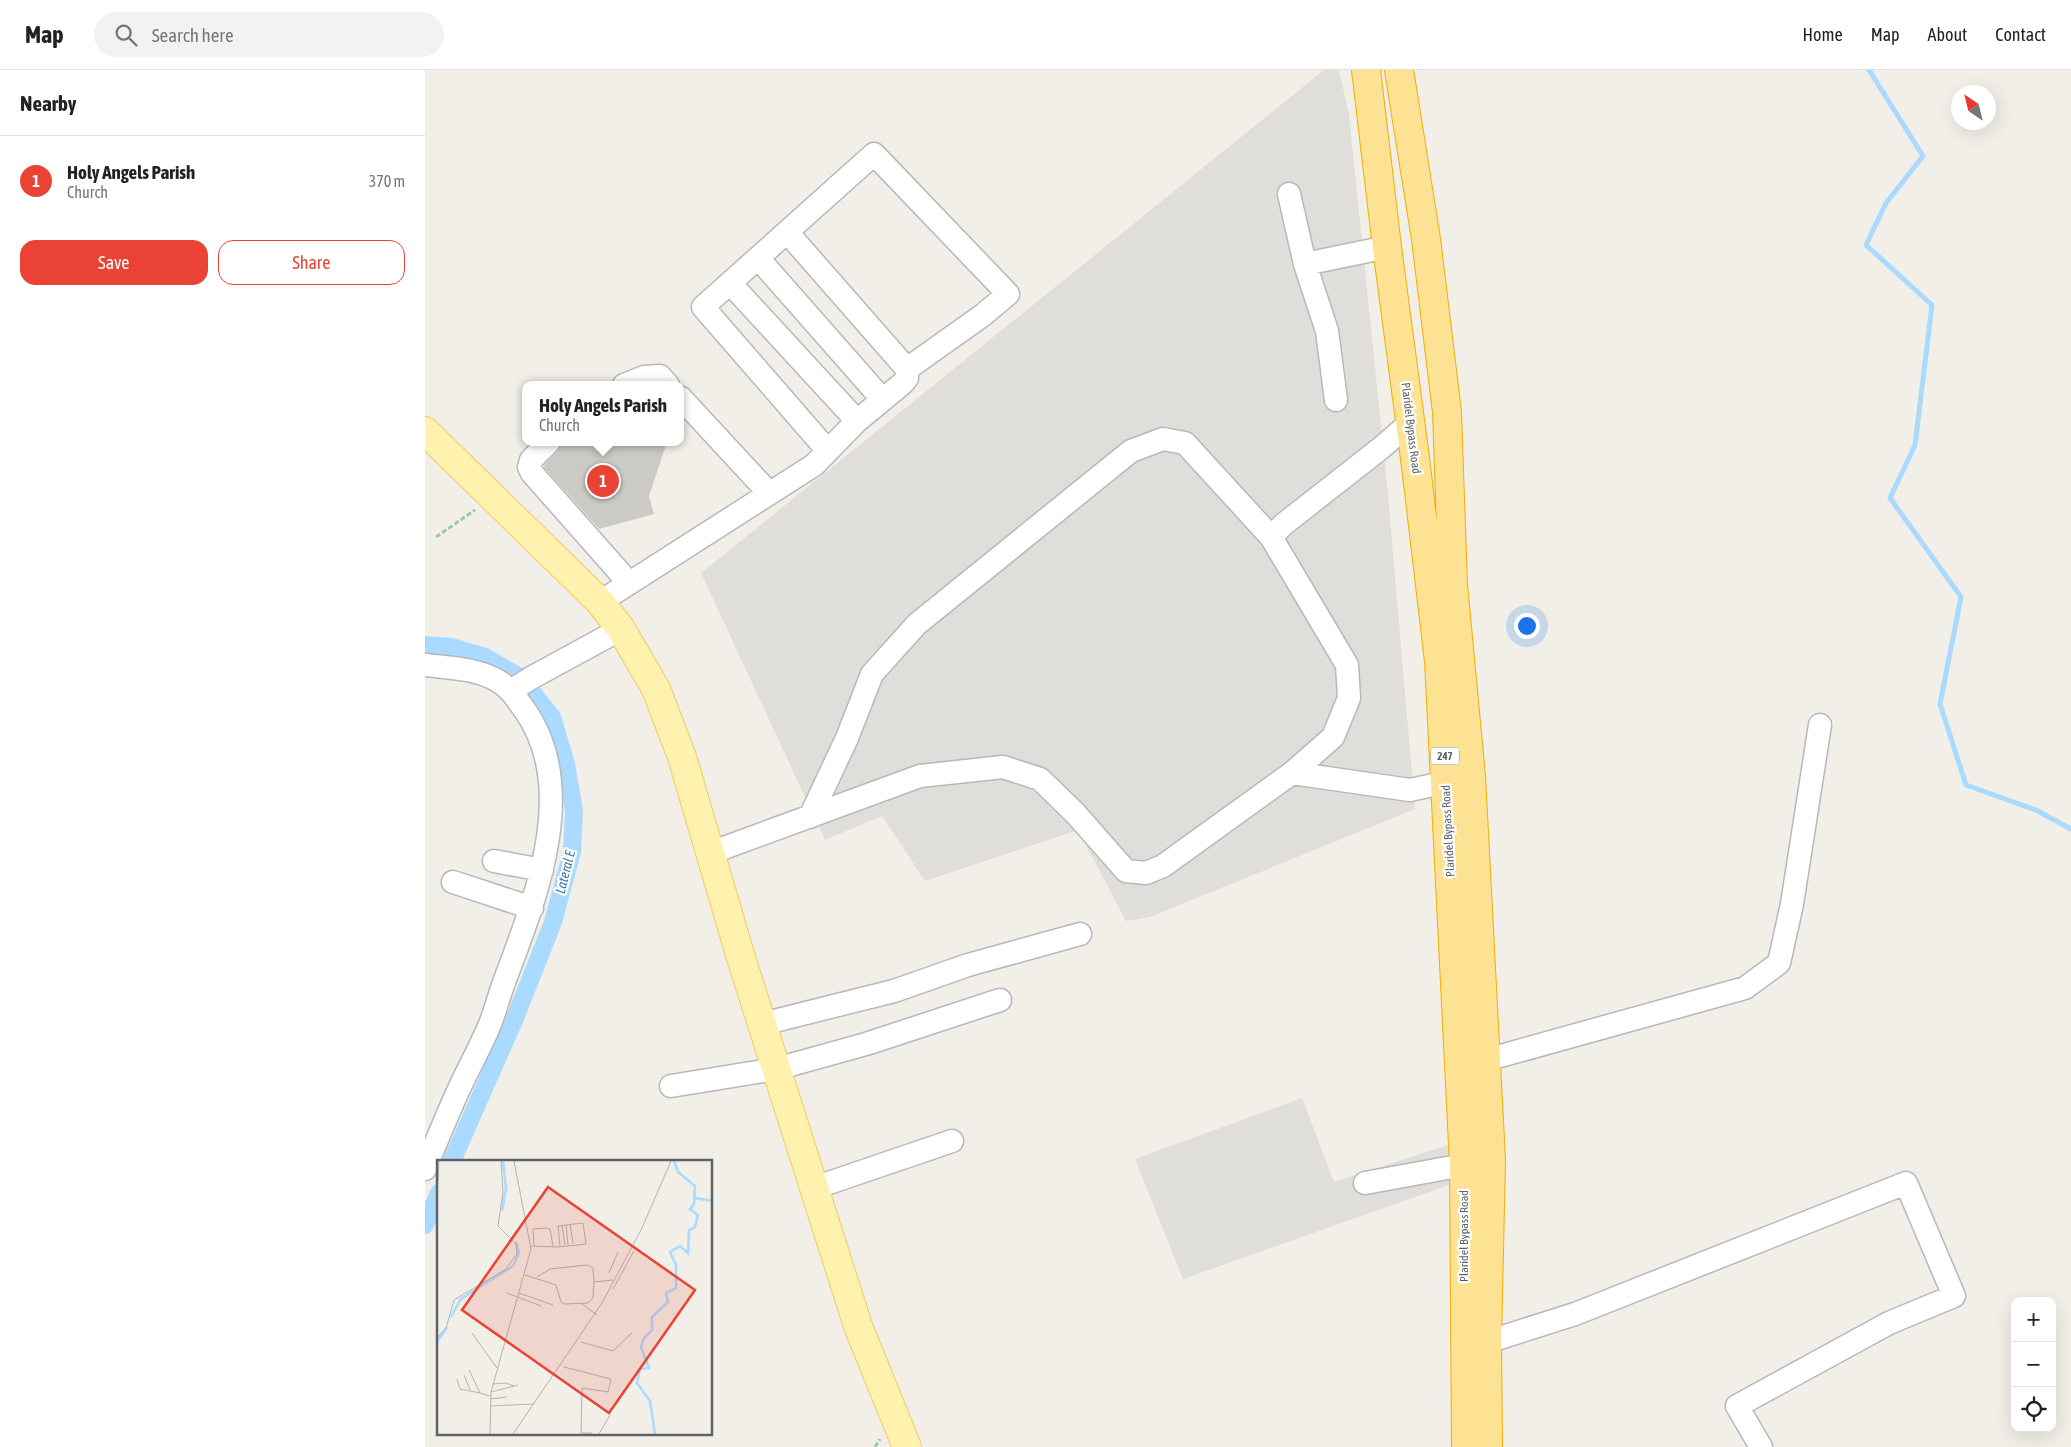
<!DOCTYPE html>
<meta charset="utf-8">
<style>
:root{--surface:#fff;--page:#f2f2f2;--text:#222;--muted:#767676;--line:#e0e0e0;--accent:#ea4335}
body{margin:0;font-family:"Asap Condensed",sans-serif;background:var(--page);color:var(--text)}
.controls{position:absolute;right:15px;bottom:15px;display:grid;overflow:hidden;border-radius:10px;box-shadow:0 5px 20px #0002}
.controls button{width:45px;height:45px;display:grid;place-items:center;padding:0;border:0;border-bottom:1px solid var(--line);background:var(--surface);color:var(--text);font:25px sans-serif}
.compass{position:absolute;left:1526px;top:15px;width:45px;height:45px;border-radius:50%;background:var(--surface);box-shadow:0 5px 20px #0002;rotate:325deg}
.you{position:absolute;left:1101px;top:555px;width:18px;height:18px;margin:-12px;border:4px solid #fff;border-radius:50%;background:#1a73e8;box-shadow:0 0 0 8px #1a73e833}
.badge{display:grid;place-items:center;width:32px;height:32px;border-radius:50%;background:var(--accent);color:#fff;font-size:16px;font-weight:700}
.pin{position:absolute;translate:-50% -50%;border:2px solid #fff;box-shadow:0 1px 5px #0006}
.popup{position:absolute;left:97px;top:311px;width:162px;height:65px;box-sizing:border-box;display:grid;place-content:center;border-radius:10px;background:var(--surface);filter:drop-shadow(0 1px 4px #0005);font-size:16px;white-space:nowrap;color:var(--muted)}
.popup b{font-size:19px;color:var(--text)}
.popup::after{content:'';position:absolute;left:50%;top:100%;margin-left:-10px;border:10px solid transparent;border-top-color:var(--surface)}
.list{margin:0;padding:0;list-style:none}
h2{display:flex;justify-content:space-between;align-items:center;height:65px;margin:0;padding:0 20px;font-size:21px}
h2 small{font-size:16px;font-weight:400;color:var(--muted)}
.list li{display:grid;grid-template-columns:32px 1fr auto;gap:15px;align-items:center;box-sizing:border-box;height:90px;padding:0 20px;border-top:1px solid var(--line)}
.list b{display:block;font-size:19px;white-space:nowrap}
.list p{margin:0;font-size:16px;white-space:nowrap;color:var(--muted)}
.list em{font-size:16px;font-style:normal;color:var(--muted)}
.actions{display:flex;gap:10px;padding:15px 20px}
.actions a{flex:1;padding:11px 0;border:1px solid var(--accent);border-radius:15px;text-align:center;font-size:18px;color:var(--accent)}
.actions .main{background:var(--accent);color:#fff}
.icon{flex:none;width:28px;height:28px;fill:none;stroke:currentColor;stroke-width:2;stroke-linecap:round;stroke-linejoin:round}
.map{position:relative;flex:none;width:1646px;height:1377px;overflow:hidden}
header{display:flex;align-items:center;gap:30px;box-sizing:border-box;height:70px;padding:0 25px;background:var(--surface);border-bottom:1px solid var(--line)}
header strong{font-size:24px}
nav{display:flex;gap:28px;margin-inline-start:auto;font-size:18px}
.search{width:350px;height:45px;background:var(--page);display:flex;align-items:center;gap:12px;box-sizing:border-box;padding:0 18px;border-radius:28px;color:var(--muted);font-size:19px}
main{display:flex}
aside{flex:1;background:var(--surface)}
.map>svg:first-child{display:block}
</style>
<header>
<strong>Map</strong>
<div class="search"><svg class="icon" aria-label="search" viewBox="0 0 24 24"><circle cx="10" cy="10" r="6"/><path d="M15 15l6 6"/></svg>Search here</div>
<nav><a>Home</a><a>Map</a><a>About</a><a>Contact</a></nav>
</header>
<main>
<aside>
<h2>Nearby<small></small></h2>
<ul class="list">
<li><span class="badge">1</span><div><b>Holy Angels Parish</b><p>Church</p></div><em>370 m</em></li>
</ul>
<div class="actions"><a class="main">Save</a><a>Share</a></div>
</aside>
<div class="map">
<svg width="1646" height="1377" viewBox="0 0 1646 1377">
<rect width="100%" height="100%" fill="#f1efe8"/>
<path fill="#e0deda" d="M899,0h15l10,45 38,369 28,325 -265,108 -24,4 -48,-91 -153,51 -43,-65 -57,24 -124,-267z
M877,1028l32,84 117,-38 1,40 -269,95 -48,-120z"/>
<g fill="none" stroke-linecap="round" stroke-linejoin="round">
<path stroke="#aadaff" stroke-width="5" d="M1444,0l54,86 -37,47 -20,42 66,60 -17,140 -25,53 71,99 -21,107 26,81 70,25 35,19"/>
<path stroke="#aadaff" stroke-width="18" d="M0,575l26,2 34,10 35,20 32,40 14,47 8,47 -2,41 -19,70 -38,96 -63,143
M0,1155l14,-32"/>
</g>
<path fill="#cccac5" d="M137,372h105l-18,54 5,18 -55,15 -56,-63 15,-15z"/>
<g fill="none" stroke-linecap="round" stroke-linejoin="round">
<defs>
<path id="minor" d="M864,124l16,70 22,67 9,69
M362,162l120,137
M333,188l124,141
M880,194l82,-17
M305,213l127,138
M199,315l20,-8 16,-1 8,9
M256,328l88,95
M124,372l-18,18 -2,7 3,6 97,110
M175,532l214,-137 43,-44 46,-38 4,-5v-9l76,-54 25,-21 -134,-140 -171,153 125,144
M0,595c25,3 51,3 73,16 12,7 18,17 26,28 56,78 12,188 -18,268 -6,15 -10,32 -16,47 -9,22 -21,43 -31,65 -12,26 -23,53 -34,80
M86,621l20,-13 90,-49
M867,703l118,17 51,-11
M385,747l37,-79 25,-64 45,-50 214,-173 32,-12 22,4 86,94
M285,783l210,-77 83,-9 37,12 35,34 51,58 20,2 17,-7 129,-93 41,-36 16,-39 -2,-33 -76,-128 13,-13 97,-76 30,-26
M69,791l48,9
M28,812l79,26
M337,954l132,-33 74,-26 112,-31
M1061,990l259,-72 34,-25 13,-59 28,-179
M246,1016l105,-17 90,-25 134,-44
M940,1113l115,-21
M389,1118l138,-47
M1062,1272l88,-28 331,-131 48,113 -65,27 -152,83 24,41"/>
<path id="major" d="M0,361l175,171 21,27 35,60 26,68 60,204 116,365 49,121"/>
<path id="highway" d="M941,0l21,177 28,211 24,203 25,504 2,282
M974,0l27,169 21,173 6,173 18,191 20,384 -4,182 1,105"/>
</defs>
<use href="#minor" stroke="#b5b8bc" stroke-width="25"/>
<use href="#major" stroke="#f2c960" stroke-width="30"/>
<use href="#highway" stroke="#f9ab00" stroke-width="30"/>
<path stroke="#9cc7a9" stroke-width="3" stroke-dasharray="5 2.5" stroke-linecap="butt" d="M11,467l39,-27
M450,1377l5,-8"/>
<use href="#minor" stroke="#fff" stroke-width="22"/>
<use href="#major" stroke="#fff2af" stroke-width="28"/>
<use href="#highway" stroke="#fde293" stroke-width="28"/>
</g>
<g text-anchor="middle" stroke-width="4.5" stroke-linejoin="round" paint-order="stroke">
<rect fill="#fff" stroke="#8f9295" stroke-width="1" x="1006" y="677.5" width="28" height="17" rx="4"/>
<g font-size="11" font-weight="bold" fill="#5f6368">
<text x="1020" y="690">247</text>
</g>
<g font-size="12" fill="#5f6368" stroke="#fff">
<text transform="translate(986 358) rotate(83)" y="4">Plaridel Bypass Road</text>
<text transform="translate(1023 761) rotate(-93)" y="4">Plaridel Bypass Road</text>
<text transform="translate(1039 1166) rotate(-90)" y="4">Plaridel Bypass Road</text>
</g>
<g font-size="14" font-style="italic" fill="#4174aa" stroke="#fff">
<text transform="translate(140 802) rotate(-76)" y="5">Lateral E</text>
</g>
</g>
<g transform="translate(12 1090)">
<rect width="275" height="275" fill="#f1efe8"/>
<path fill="none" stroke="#aadaff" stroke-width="2.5" d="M258,38l17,3M65,51l4,-23 -3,-27M14,157l10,-18 52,-33 6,-13 -3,-11M0,182l10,-15M218,274l-5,-33 -13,-18 3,-14 9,-1 -8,-21 3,-9 8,-8v-13l16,-15 -2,-9 10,-5v-23l-6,-13 10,-6 8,7 1,-23 6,-3 3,-12 -8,-6 4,-5 1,-18 -17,-14 -4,-11"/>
<path fill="none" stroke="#b3b3b1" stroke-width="1" d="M1,21l1,-20M133,64l3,20M125,65l3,20M129,65l2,20M94,86l27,1 28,-3 -3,-21 -25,3 2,20M97,86l-1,-17 14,-1 3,1 3,17M172,113l9,-21M88,115l31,10 5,17 3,2 24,-1 5,-5 1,-16 19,-2M100,117l13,-8 37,-4 6,3 1,14M176,129l21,-38M70,133l34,13M82,133l34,12M145,144l15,11M35,173l25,35M0,178l9,-10 8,-28 52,-31 11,-15 -1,-10 -18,-18 5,-34 -2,-31M144,182l32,9 19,-18M127,207l47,12 -3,13 -26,-4 -1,45h11M32,210l11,23 10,3M27,215l6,15M20,219l3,10 20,4M56,224l13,-1 8,3M54,232l27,-7M53,239l17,-2M53,246l44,-2M53,274l1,-42 40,-143 -17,-88M76,274l89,-131 39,-73 30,-69M162,274l11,-19"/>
<path fill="#ea4335" fill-opacity="0.15" stroke="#ea4335" stroke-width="2.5" d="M111,27l147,103 -86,123 -147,-103z"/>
<rect width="275" height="275" fill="none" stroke="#5f6368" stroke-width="2.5"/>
</g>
</svg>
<div class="controls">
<button>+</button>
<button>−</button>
<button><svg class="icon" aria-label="locate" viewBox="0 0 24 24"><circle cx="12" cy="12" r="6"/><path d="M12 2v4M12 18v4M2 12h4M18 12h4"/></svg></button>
</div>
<svg class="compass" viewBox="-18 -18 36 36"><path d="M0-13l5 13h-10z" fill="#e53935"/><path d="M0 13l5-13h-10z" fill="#767676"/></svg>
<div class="you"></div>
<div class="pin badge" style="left:178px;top:411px">1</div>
<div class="popup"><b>Holy Angels Parish</b>Church</div>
</div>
</main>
